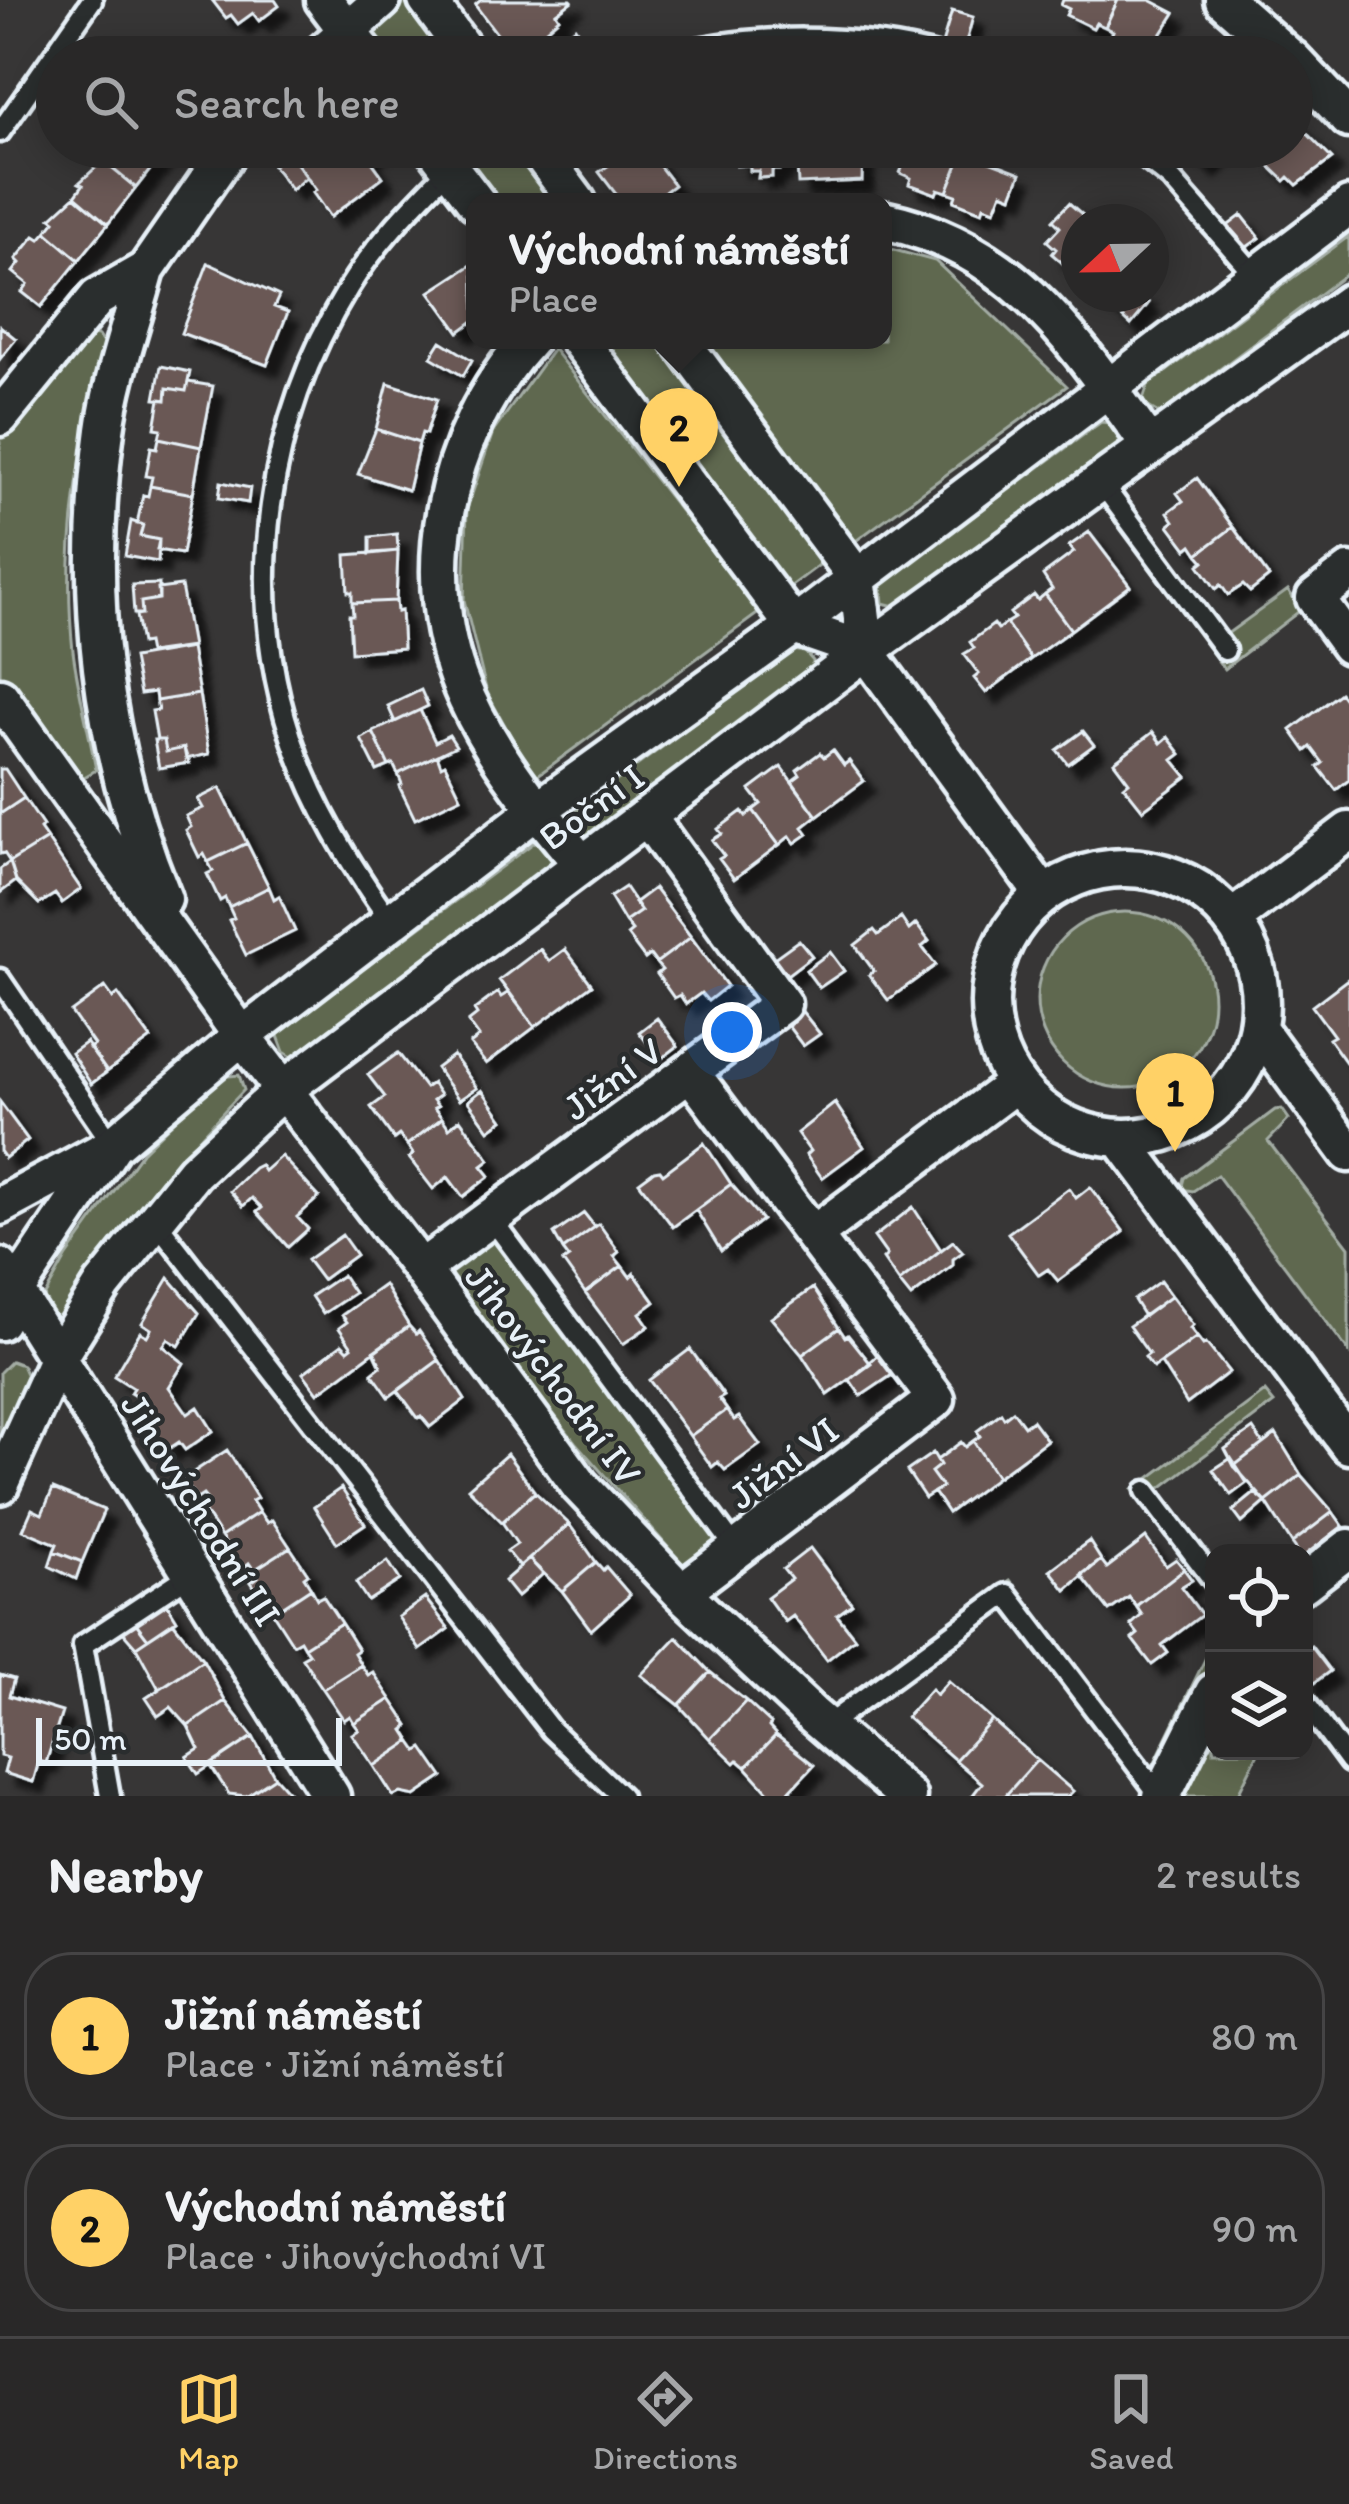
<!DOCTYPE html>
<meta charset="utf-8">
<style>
:root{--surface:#292828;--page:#313030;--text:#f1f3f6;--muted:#a5a6a8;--line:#454445;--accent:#ffd166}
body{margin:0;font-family:Itim,sans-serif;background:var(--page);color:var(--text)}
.controls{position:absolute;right:36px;bottom:36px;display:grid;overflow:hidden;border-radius:24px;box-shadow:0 6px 30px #0003}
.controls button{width:108px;height:108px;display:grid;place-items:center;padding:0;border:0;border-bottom:3px solid var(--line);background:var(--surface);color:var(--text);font:60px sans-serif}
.compass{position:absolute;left:1061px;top:204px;width:108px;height:108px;border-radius:50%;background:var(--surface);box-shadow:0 6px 30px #0003;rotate:248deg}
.scale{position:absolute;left:36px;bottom:30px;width:306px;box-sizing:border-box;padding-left:12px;border:6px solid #e8f1f8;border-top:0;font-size:33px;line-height:42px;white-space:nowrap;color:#e8f1f8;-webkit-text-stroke:9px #2a2d2e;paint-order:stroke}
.you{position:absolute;left:732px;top:1032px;width:42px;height:42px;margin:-30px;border:9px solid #fff;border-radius:50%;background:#1a73e8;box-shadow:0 0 0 18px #1a73e833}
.badge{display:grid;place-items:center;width:78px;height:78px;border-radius:50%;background:var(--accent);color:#111;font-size:39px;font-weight:700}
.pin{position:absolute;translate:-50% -99px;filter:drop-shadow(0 3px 6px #0008)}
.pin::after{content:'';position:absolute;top:63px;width:42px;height:36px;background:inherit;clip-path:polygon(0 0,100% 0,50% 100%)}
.popup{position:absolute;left:466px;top:193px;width:426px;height:156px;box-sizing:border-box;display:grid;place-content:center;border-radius:24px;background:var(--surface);filter:drop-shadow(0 3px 9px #0005);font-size:39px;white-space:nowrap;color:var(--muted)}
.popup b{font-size:45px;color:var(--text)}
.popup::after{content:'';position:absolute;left:50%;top:100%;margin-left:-24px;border:24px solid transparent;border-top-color:var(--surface)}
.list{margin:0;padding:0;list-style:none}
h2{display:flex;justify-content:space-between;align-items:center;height:156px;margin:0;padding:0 48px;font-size:51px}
h2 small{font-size:39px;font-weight:400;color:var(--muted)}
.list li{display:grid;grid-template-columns:78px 1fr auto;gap:36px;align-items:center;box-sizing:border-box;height:168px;margin:0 24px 24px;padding:0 24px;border:3px solid var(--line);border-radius:48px}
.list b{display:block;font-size:45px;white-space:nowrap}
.list p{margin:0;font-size:39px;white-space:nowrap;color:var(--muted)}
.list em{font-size:39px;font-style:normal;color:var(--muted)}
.icon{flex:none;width:66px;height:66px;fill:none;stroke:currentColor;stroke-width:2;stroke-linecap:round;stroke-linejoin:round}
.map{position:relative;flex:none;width:1349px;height:1796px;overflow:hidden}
.search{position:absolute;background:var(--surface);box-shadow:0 6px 30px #0003;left:36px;right:36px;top:36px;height:132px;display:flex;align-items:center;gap:30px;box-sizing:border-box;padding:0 42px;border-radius:66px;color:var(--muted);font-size:45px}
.sheet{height:540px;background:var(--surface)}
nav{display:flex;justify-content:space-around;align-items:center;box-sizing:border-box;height:168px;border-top:3px solid var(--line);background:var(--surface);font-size:33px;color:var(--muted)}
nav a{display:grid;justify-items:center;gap:6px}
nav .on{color:var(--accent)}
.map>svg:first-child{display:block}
</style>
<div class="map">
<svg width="1349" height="1796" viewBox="0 0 1349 1796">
<defs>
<filter id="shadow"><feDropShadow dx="11" dy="11" stdDeviation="3" flood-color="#0009"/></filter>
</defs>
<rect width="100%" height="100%" fill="#373636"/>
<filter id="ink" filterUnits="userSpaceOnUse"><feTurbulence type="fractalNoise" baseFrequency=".00833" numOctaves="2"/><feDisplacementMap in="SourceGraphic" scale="24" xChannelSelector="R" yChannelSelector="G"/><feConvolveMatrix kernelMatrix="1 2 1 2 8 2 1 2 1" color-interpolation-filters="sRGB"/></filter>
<g filter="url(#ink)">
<path fill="#5e684f" stroke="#a3aca4" stroke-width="3" d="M403,0l11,4 40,53h-76l-12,-16 5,-20z
M446,147h76l42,55h-76z
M1349,236v36l-189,142 -18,-11 6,-18z
M883,247l52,14 132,125 -214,157 -147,-203h177z
M86,334l12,2 9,13c-29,100 -45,198 -34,302 5,40 16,80 23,119l-17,10 -79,-100v-247z
M593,340h74l163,217 -48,36z
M553,349l207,263 -226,166 -47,-85 -23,-93 3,-91 26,-77z
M1101,422l16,2 4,20 -219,164 -19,-5 -2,-19z
M1129,501l98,133 61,-44 13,20 -77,59 -114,-154z
M794,650l11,2 8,9v8l-221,167 -13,-1 -10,-11 9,-15z
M536,841l19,16 -8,11 -255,189 -8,-5 -7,-19z
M1037 1000a88 88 0 1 1 176 0a88 88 0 1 1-176 0Z
M239,1075l5,15c-50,52 -95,104 -138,162 -16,21 -24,54 -47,68l-10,-2 -6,-19 24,-43 75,-104 77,-75z
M1282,1109l7,10 -21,22 81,106v105l-132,-177 -24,16 -12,-2 3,-11 91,-68z
M483,1236l16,6 220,301 -30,28 -114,-129 -127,-166 -3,-12z
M11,1361l11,4 6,13 -28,59v-65z
M1265,1392l9,11 -117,88 57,77v29l-81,-107z
M1010,1580l142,188 62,-127v17l-68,138 -143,-188 -146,106 -14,-12z
M1214,1733v18h45l-22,45h-55z"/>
<path fill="#6a5854" stroke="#e8f1f8" stroke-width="3" filter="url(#shadow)" d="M212,0h63l4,6 -20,15 -6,-8 -15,11 -7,-9 -5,3z
M481,0h90l1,1 -16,12 3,5 -13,11 9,12 -13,9 -13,-16 -20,16 -34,-45z
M1063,0h55l-13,27 -9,-4 -3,5 -27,-13 3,-6 -8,-4z
M1118,0h32l25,13 -27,42 -37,-19 2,-5 -8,-4z
M952,11l21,6 -10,36 -22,-6z
M575,27l20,30h-62l22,-16z
M1292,118l40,41 -35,26 -8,-8 -4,4 -22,-21 5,-5 -7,-6 31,-2z
M108,147h50l6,5 -28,36 -33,-27 9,-11z
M285,147l22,30 -16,13 -24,-32z
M285,147h93l-11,8 16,22 -53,40 -17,-24 3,-3z
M622,147h23l29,38 -23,17 -4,-4 -5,4h-20l-23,-30 27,-19z
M727,147h61l1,16 -10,1v6h-7v7l-14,1 1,-7h-9v-6l-13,1v-19z
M788,147h75l-1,34 -64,3 -1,-20 -8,-1z
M899,147h66l-18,45 -9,-3 -2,5 -27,-10 2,-6 -11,-5 7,-17 -10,-4z
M1198,147h26l-19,20 -14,-13z
M963,151l58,22 -9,23 -10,-4 -7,18 -11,-4 -2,6 -28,-11 2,-6 -9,-3z
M103,161l33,27 -28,36 -33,-28 8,-11 -4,-2z
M75,196l33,28 -29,36 -33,-28 9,-11 -4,-3z
M1069,203l22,19h-12v47l-5,4 -22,-19 4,-5 -9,-8 13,-14 -7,-7z
M1242,215l18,23 -16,11 -18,-22z
M46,232l33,28 -38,47 -19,-15 6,-8 -15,-12 7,-9 -4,-4 19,-23 5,3z
M208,263l71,33 -5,11 14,5 -21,53 -86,-32z
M473,264l2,56 -16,12 -29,-40z
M1097,294h48l-4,4 -5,-3 -12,14 -9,-8 -4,5z
M1136,295l13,8 -18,22 -20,-19 4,-5 9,8z
M0,326l16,13 -16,20z
M441,341l31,19 -9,16 -32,-19z
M161,366l29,6 -4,19 -19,-3 -1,12 -11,-1z
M188,382l25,4 -12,61 -42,-9 2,-9 -6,-1 5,-29 6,1 1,-12 19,3z
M388,383l49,16 -11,35 -4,-1 -3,10 -43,-14z
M376,429l43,14 -11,47 -50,-16z
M159,438l42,9 -8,47 -43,-8 2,-9 -6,-1 5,-29 6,1z
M1197,478l36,49 -35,27 -6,-9 -5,4 -18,-24 5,-4 -6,-9 15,-11 -6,-8z
M221,482l29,6 -2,15 -29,-5z
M150,486l43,8 -11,60 -25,-4 2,-10 -19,-4 3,-11 -6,-1 6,-29 5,1z
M131,521l12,4 -3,11 19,4 -1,22 -33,-6z
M1233,527l36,50 -19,15 -7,-7 -15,10 -7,-10 -5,4 -17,-24 5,-4 -6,-7z
M1089,532l41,54 -59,44 -26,-36 7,-5 -9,-14 31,-23 -5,-6z
M397,534l1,17 -28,3v-17z
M398,551l-2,50 -44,2v-11h-4l-2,-37z
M159,584v15l-18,3 1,12h-8l-2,-29z
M181,586l11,61 -43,6 -2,-10 -6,1 -5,-29 6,-1 -1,-12 18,-3 -1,-10z
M1045,594l26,36 -40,29 -25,-36 8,-5 -4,-5 24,-18 4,5z
M396,601l1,11 4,-1 2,37 -52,4 -2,-37h4l-1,-12z
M1006,623l25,36 -45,34 -12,-15 5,-4 -15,-20 10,-6 -4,-6 24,-18 4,5z
M191,648l8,46 -43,7 -1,-9 -15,2 -7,-36z
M421,690l7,16 -33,16 -7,-16z
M1340,693l9,12v75l-13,10 -18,-23 5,-4 -12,-16 -5,4 -15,-21z
M199,694l10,60 -23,5 -2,-11 -18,4 -2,-12h-7l-5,-29 6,-1 -2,-9z
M420,710l15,32 14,-7 7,11 -58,28 -5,-10 -4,2 -16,-34z
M1083,731l11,14 -26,19 -11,-14z
M373,732l16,34 -12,5 -16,-32z
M1153,732l8,11 7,-6 13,17 -8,6 14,17 -44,33 -19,-24 5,-4 -15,-20z
M154,740h10l2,12 18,-4 5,15 -30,5z
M833,750l11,15 5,-4 15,20 -47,35 -25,-35 8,-6 -3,-5 23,-17 4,4z
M437,755l4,11 4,-2 16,33 -46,22 -16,-33 3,-2 -4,-10z
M781,767l36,49 -14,11 5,7 -13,9 -5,-7 -11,9 -26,-35 8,-6 -11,-14z
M0,769h5l19,29 -24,16z
M220,788l27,55 -39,19 -4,-8 -5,3 -13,-27 5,-3 -5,-11 17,-8 -5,-9z
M24,798l19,28 -3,3 7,10 -37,23 -6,-9 -4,1v-40z
M753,810l26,35 -45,34 -15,-20 5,-3 -12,-16 10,-6 -4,-5 24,-18 4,5z
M47,839l34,50 -19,14 -7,-9 -16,10 -23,-23 -6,-19z
M247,843l22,44 -40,20 -4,-9 -5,3 -13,-27 6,-3 -5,-9z
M10,862l6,19 -16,12v-24z
M269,887l5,12 5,-3 16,35 -49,24 -17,-35 5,-2 -5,-11z
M625,887l16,24 -16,11 -15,-25z
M654,888l37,49 -35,26 -6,-8 -5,4 -18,-24 5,-4 -7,-9 16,-11 -7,-8z
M901,918l8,12 7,-6 13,17 -7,6 14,18 -48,35 -19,-25 5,-4 -19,-26 19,-15 4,5z
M691,937l36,49 -19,15 -7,-8 -15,11 -6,-9 -6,3 -17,-24 5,-4 -6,-7z
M799,940l13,16 -25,19 -13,-17z
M540,949l9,12 16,-12 27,36 -57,42 -36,-47z
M830,952l14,19 -25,17 -13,-18z
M1349,978v84l-2,2 -18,-25 5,-3 -22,-30z
M105,987l8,11 5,-4 33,45 -44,33 -18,-24 5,-3 -23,-33z
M498,992l3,5 8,-5 26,35 -49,37 -16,-20 9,-7 -11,-15 9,-7 -3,-5z
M801,1010l19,24 -17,12 -18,-24z
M657,1018l21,28 -18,14 -21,-28z
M86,1042l21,30 -16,12 -20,-31z
M398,1053l27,35 7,-5 8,12 -7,5 5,6 -4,2 8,10 -35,27 -8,-10 -5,4 -23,-32 14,-10 -17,-22z
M453,1055l24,33 -18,12 -23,-32z
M482,1090l21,30 -14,10 -21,-29z
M0,1102l28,38 -23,18 -5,-7z
M835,1103l29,44 -42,31 -16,-23 4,-4 -13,-18z
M442,1118l7,10 11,-9 30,41 -8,6 8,10 -27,21 -15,-20 -15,12 -24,-31 4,-4 -6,-9z
M704,1143l27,41 -58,43 -34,-45 15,-11 6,-1 3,4z
M281,1156l38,41 -22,20 11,12 -20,18 -31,-35 5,-4 -10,-10 -9,8 -13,-15 24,-23 6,-3 4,6z
M731,1184l31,36 -41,31 -25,-41z
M1090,1187l34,45 -66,49 -10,-12 -9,6 -31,-42 61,-45 7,10z
M913,1207l28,43 -42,32 -16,-23 4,-4 -13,-18z
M584,1213l11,14 -32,23 -9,-16z
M599,1224l20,28 -5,4 8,10 -37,27 -22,-31 6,-4 -6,-8z
M342,1235l14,20 -34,25 -15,-20z
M953,1241l10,11 -10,7v6l-42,32 -12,-15z
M622,1266l8,11 4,-4 21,29 -15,11 9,13 -26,18 -38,-51z
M342,1275l12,18 -31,21 -12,-18z
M169,1278l30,35 -20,33 -11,-7 -5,7 21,17 -15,24 19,27 10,-7 15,24 -28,19 -6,-8 -12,8 -21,-32 7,-11 -23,-14 3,-5 -19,-12 26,-44 7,4 4,-7 -9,-6z
M1160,1281l11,15 -27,20 -10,-16z
M384,1285l25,41 -91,67 -15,-20 39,-29 6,6 4,-3 -13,-19 8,-6 -5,-7z
M813,1288l26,40 -37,27 -31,-37z
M1171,1296l22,29 -3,3 7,9 -44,31 -8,-11 4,-3 -20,-28z
M409,1326l7,8 3,-3 20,29 -50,37 -17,-24 9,-7 -7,-15z
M839,1328l6,9 3,-2 23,29 -43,31 -26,-40z
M1197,1337l6,8 3,-2 23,29 -42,32 -26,-41z
M690,1349l34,47 -5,3 8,11 -37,26 -41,-56z
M878,1355l14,20 -31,21 -11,-16z
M439,1360l26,40 -35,27 -9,-11 -3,2 -20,-27z
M727,1410l7,10 5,-3 21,28 -35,25 -7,-8 -6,5 -22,-31z
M1013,1411l11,15 8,-6 15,20 -50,37 -24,-36 7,-5 -3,-5 24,-18 3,5z
M1253,1429l10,15 -29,22 -9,-17z
M1276,1434l25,41 -35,27 -32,-36z
M973,1441l24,36 -49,36 -14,-21 8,-5 -11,-15 9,-7 -3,-5 24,-18 4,5z
M227,1450l30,48 -5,3 7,11 -38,25 -20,-31 7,-5 -5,-6 -6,4 -14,-20z
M933,1453l7,12 -9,7 11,15 -17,11 -18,-27z
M507,1454l28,38 -33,30 -34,-34z
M1231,1458l16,25 -16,12 -18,-25z
M1301,1475l32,37 -41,31 -26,-41z
M341,1488l24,36 -28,19 -23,-36z
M53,1489l51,21 -22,52 -28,-11 3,-7 -34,-14 9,-21 10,5z
M535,1492l34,32 -49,43 -13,-16 10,-7 -15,-22z
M1255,1493l11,9 -24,21 -9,-12z
M259,1512l8,11 5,-3 18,27 -36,23 -5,-7 -6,5 -22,-31z
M1333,1512l10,14 -39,30 -5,-3 -7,-10z
M569,1524l27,38 -34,29 -33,-32z
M1146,1538l20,28 10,-7 8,10 -48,37 -7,-9 -20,14 -28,-36 20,-15 6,8z
M1089,1541l12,19 -35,30 -16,-20z
M290,1547l18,27 -4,3 7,11 -38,25 -22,-31 7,-5 -4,-7z
M810,1548l42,56 -15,11 18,23 -28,22 -34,-44 -8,6 -18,-25 24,-18 -8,-10z
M54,1551l28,11 -6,17 -27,-13z
M529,1559l14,15 -26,23 -13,-16z
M388,1561l12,19 -32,21 -12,-18z
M596,1562l7,8 3,-3 24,28 -39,35 -29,-39z
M1184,1569l8,11 -11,7 21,28 -40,30 6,8 -16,12 -20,-26 6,-5 -7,-9 11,-10 -6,-9z
M311,1588l6,11 6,-3 18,27 -37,24 -4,-7 -7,4 -20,-31z
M425,1598l24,31 -29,21 -22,-33z
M166,1602l11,18 -29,19 -13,-17z
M135,1622l13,17 -12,8 -15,-17z
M173,1622l30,38 -44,29 -23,-42z
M341,1623l17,27 -4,3 7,12 -38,24 -21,-31 7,-4 -5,-7z
M677,1637l33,35 -31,33 -38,-30z
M1311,1646l19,25 -24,18 -2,-38z
M203,1660l22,41 -37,25 -17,-19 -13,9 -12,-18z
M361,1665l7,10 5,-3 18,27 -37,24 -4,-7 -6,4 -21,-31z
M710,1672l36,29 -36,38 -31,-34z
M0,1675l14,4 -5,17 53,16 -16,51 -7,-2 -6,21 -29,-9 4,-15 -8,-2z
M948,1681l44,39 -37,40 -49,-43 25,-28 5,6z
M391,1699l18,27 -5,4 7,11 -37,25 -22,-32 7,-4 -5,-7z
M225,1701l28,36 -55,37 -11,-17 12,-8 -11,-23z
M746,1701l25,23 -2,3 7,8 -30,32 -8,-7 -3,3 -25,-24z
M992,1720l45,40 -32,36h-33l10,-13 -27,-23z
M776,1735l38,30 -29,31h-13l-26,-29z
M253,1737l22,40 -29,19 -17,-2 -19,-29z
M411,1741l7,10 5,-3 20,29 -28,19 -14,-3 -8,3 -19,-30z
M1037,1760l36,31 -5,5h-63z
M275,1777l17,19h-46z"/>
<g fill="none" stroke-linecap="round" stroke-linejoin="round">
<defs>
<path id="lane" d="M662,57c84,-25 198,-24 282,0
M0,132l92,-132
M1131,147l40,32 85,97
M1102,484l123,166
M391,922c-41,-58 -78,-118 -100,-185 -49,-150 -24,-317 58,-450 27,-44 65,-83 101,-119
M0,979l113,166
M491,1218l246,332
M155,1220l396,510 70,66
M1146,1491l68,90
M1304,1701l45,61
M826,1726l181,-132 153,202
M110,1796l-27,-151 109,-72"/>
<path id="street" d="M324,0l43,57
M427,0l42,57
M1224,0l65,57
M318,57l64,-57
M1292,59l57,60
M434,147l42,55
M536,147l41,55
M883,220c134,28 192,122 267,226
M146,270c-14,52 -34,107 -41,160 -22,164 -5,316 58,469
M529,340c-86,94 -116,241 -62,359 28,61 72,114 115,165
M579,340l215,286 72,25
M680,340l177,238 9,73 177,243
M0,417l97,-119 49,-28 85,-123
M1349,572l-34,26 34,47
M0,697l242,339 179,233 159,217 101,106 130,122 96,82
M990 1003a135 135 0 1 1 270 0a135 135 0 1 1-270 0Z
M1232,919l117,-88
M1259,1030l90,123
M1121,1139l228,306
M0,1206l110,-59
M813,1235l202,-151
M0,1267l331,529
M421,1269l361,-265 -134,-186
M0,1321l16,-31 97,-145 129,-109 294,-225 258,-185 555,-420
M0,1485l58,-128 45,-72 91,-113 90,-83 582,-438 483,-348
M1304,1583l45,-35
M681,1592l255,-193 -245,-326
M1162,1796l52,-104"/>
</defs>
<use href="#lane" stroke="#e8f1f8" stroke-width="27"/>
<use href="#street" stroke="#e8f1f8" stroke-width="45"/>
<use href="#lane" stroke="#2a2d2e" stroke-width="18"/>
<use href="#street" stroke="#2a2d2e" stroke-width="36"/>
</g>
</g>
<g text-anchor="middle" stroke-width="9" stroke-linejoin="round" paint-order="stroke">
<g font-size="39" fill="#e8f1f8" stroke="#2a2d2e">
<text transform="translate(591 806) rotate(-36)" y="14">Boční I</text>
<text transform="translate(612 1078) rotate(-36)" y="14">Jižní V</text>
<text transform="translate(554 1374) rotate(53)" y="14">Jihovýchodní IV</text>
<text transform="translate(783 1462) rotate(-37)" y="14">Jižní VI</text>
<text transform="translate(202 1509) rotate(58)" y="14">Jihovýchodní III</text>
</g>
</g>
</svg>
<div class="controls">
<button><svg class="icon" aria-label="locate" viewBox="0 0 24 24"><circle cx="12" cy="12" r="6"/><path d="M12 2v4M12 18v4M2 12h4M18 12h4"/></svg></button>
<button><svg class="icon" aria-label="layers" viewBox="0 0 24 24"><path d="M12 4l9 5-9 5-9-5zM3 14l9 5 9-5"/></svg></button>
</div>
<svg class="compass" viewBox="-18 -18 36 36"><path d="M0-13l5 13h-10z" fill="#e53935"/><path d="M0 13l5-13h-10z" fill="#a5a6a8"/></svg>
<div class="scale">50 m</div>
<div class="you"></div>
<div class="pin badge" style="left:1175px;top:1152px">1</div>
<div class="pin badge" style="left:679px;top:487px">2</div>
<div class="popup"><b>Východní náměstí</b>Place</div>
<div class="search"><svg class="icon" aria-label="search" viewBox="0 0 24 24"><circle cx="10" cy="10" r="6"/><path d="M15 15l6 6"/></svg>Search here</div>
</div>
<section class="sheet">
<h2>Nearby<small>2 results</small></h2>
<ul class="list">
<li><span class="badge">1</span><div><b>Jižní náměstí</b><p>Place · Jižní náměstí</p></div><em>80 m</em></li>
<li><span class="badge">2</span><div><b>Východní náměstí</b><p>Place · Jihovýchodní VI</p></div><em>90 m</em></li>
</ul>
</section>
<nav>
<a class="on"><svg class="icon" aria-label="map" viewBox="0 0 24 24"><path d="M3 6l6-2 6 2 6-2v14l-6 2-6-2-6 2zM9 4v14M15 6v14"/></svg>Map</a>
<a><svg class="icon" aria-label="directions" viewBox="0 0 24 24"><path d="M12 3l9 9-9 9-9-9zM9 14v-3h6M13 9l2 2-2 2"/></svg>Directions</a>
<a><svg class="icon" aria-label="saved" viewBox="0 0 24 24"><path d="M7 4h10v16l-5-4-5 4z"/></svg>Saved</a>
</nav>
